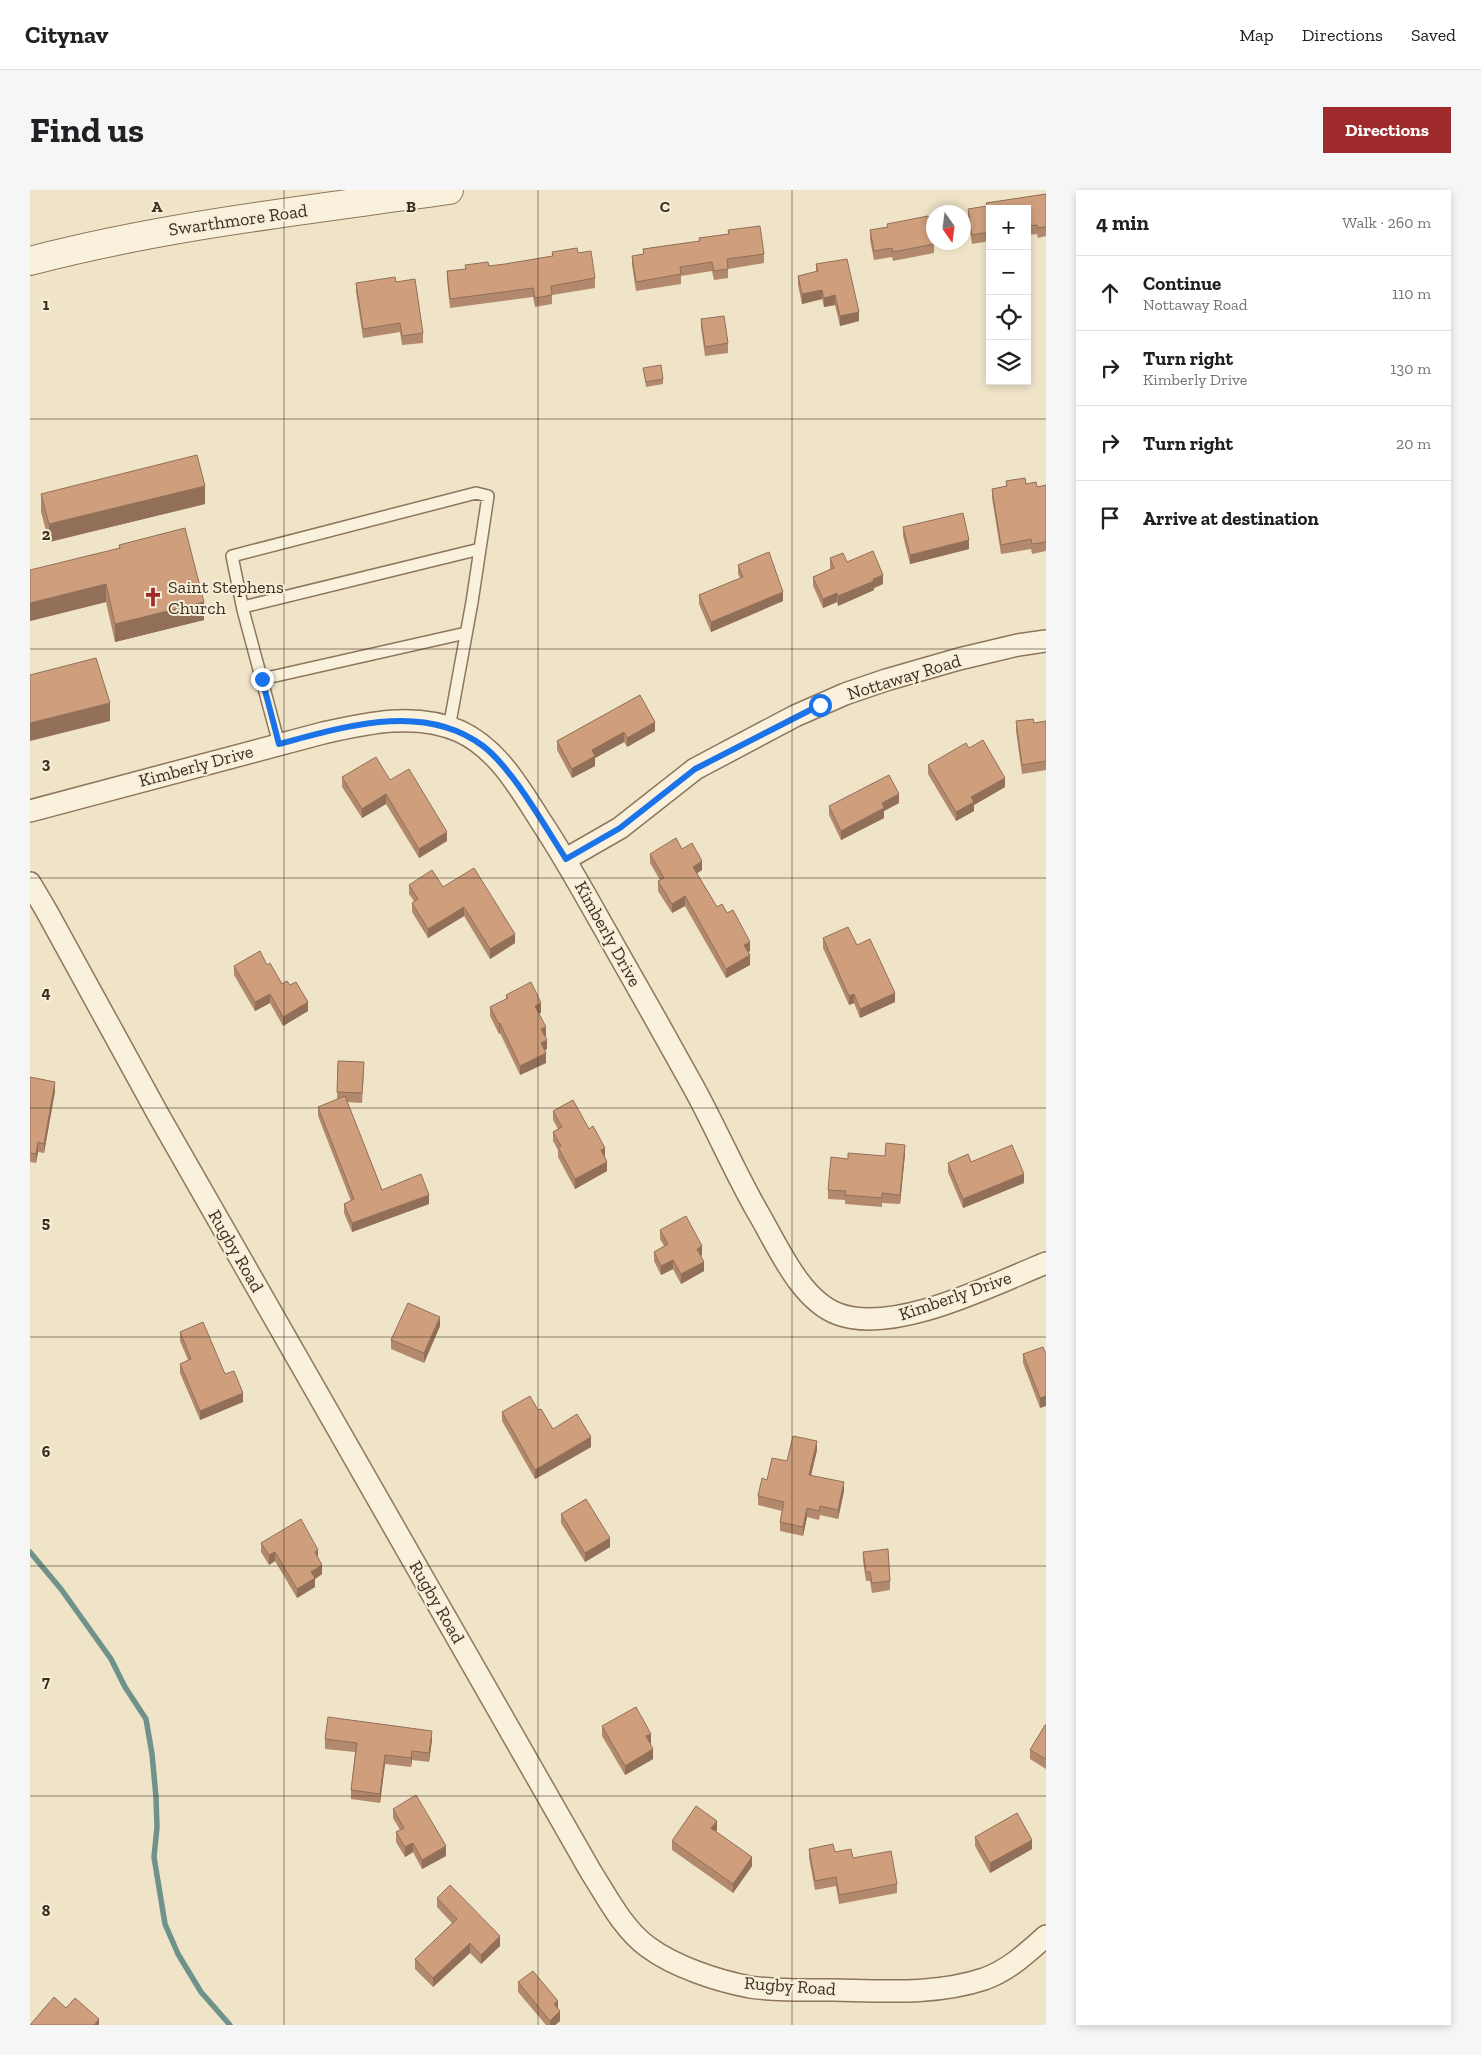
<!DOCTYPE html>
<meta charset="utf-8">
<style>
:root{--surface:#fff;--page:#f6f6f6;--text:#202124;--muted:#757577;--line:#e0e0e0;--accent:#9e2a2b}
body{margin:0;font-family:"Zilla Slab",serif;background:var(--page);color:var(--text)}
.controls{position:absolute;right:15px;top:15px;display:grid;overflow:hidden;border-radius:0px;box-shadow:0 2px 8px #0003}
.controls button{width:45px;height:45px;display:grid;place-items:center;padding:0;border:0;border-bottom:1px solid var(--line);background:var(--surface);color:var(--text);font:25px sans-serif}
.compass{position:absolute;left:896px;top:15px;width:45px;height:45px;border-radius:50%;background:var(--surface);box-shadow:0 2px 8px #0003;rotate:166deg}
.stop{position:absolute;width:15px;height:15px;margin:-11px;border:4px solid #1a73e8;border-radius:50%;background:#fff}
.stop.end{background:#1a73e8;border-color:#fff;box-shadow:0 1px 5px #0008}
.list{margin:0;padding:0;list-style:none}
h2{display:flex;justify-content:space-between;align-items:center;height:65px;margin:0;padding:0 20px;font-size:21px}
h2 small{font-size:16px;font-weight:400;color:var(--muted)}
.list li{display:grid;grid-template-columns:32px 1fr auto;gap:15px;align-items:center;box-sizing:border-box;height:75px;padding:0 20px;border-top:1px solid var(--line)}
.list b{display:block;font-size:19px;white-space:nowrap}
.list p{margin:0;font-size:16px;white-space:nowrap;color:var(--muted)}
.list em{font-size:16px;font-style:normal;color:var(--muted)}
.icon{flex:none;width:28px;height:28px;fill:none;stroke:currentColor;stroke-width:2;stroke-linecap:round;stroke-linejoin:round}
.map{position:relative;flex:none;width:1016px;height:1835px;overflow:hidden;border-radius:0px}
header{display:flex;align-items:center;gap:30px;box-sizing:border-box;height:70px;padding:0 25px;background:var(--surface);border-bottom:1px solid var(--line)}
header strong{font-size:24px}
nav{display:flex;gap:28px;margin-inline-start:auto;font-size:18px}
.intro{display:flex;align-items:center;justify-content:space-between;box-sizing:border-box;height:120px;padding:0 30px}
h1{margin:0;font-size:35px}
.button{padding:12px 22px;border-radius:0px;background:var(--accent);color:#fff;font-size:18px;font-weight:700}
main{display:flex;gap:30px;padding:0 30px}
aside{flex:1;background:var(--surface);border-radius:0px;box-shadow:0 2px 8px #0003}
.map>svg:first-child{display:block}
</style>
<header>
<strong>Citynav</strong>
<nav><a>Map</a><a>Directions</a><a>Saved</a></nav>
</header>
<div class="intro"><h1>Find us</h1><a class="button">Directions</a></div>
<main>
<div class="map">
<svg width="1016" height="1835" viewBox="0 0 1016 1835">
<rect width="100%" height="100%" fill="#f0e4c8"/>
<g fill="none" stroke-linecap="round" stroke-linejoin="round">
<path stroke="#6f938a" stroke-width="5.5" d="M0,1362l31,37 50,70 14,28 21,32 6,35 4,43 1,30 -3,30 11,67 13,30 23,38 29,33"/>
<defs>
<path id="service" d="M213,417l237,-58
M232,489l204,-46
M249,554l-36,-134 -11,-54 244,-63 12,3 -16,106 -23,126"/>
<path id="minor" d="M0,621l293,-78c44,-10 93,-21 136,-2 38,17 60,56 81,89 22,33 41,67 60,101 32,56 63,111 94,167 23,42 42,87 66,128 19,33 41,84 78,98 56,21 154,-29 208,-51
M536,669l54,-31 75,-59 100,-53 50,-22 41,-14 73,-21 59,-14 28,-4
M0,693l16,27 113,206 432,756c16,25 32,57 57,75 27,20 70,34 102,40 27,4 56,3 84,3 50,1 102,5 150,-11 25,-9 43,-26 62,-43"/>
<path id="tertiary" d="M0,71c137,-36 279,-51 419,-71"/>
</defs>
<use href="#service" stroke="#8d765c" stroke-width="14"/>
<use href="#minor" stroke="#8d765c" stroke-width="24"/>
<use href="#tertiary" stroke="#8d765c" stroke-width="30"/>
<use href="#service" stroke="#faf1dc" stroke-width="11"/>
<use href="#minor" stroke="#faf1dc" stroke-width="21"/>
<use href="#tertiary" stroke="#faf1dc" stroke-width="28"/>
</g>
<path fill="#b2896c" d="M1016,4v42l-8,2 -1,-4 -10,1v-26h-37v32l-18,3 -4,-26v-9l18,-3v-3z
M857,34l47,18v11l-41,8 -1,-4 -18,3 -4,-20v-10l17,-3z
M698,40l36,24v9l-36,6v9l-14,2 -2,-9 -31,5v8l-45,7 -4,-26v-9l11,-2v-5l56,-8v-3l29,-4z
M522,62l26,1 17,25v10l-43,7v9l-17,3 -2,-10 -83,11 -3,-28v-9l18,-2v-4l24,1 16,-2 47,-8z
M786,74l43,57 -19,5 -5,-21 -11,2 -2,-8 -20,5 -4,-19v-9l18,-4z
M366,92l27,51v10l-21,2 -2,-13 -37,6 -7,-46v-9z
M671,129l27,24v10l-23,3 -4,-28z
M613,178l20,11v5l-17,3z
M976,291l20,3 11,3 9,-2v66l-14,3 -1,-5 -30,5 -9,-56v-9l14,-3z
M11,304l164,10 -156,38 -8,-30z
M873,337l66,22 -59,15 -7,-28z
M89,355l85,75 -89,22 -9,-40 -76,19 89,-73z
M800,368l17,4 36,22 -9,4v2l-36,16 -1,-4 -14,6 -10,-22v-9l17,-8z
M708,375l45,36 -72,31 -12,-28v-9l41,-17 -2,-4z
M610,505l15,36 -28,16 -3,-5 -29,16v8l-23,12 -15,-28v-9z
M986,531l18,2 12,-2v49l-24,4 -6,-43z
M898,575l77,22 -31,18v6l-18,10 -28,-47z
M312,587l48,3 57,61 -28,17 -33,-54 -24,14 -20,-31z
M869,613l-15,8v7l-43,22 -12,-25v-9z
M652,659l20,21 -5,3 20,34 10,6 23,38 -2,1 2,13 -24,13 -41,-72 -13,7 -14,-22v-10l2,-1 -10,-17v-9z
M379,695l34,2 72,56 -25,16 -26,-43 -36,22 -16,-26v-9l2,-2 -5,-7z
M793,748l34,7 38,57 -35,16 -6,-15 -5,2 -26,-57z
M237,775l15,19 26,27 -25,15 -13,-23 -15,8 -21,-36v-9z
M476,805l35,18h-2l7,23 -1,1 2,12 -2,1 1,13 -26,12 -20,-42 -1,1 -9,-18v-9l16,-8z
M308,871l26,10 -2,32 -15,-1 35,88 47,14 -77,28 -8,-19v-9l7,-3 -33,-85v-9l19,-7z
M0,887l25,14 -11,62 -6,-1 -2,11 -6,-1z
M523,921l52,46 2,14 -32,18 -17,-32v-7l-5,-9v-9l5,-3 -5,-9z
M875,964l-5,50 -18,-1v4l-37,-3v-4l-17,-1v-9l20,-31z
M941,972l53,21 -61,25 -15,-36v-9z
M630,1040l42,25 -1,1 3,15 -23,13 -8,-15 -12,6 -7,-14v-9l10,-6 -4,-7z
M410,1136l-16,37 -33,-14v-9z
M150,1142l45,42 18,28 -43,18 -20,-47v-9l8,-4 -8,-19z
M1015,1162l-5,56 -17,-45v-9z
M508,1220l15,19 38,18 -56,32 -33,-58v-9z
M787,1260l-6,25 33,16 -6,28 -18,-4 -1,5 -12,-3 -4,19 -23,-5v-9l2,-11 -24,-6v-9l29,-35z
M531,1324l49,33 -25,15 -24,-39z
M231,1353l57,14 4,17 -7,5v8l-18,11 -22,-37 -6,4 -8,-13z
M833,1362l27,29v9l-18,3 -2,-12h-4l-3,-20z
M1016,1535v44l-16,-10v-9z
M572,1536l49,17h-1l3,16 -28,16 -23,-39z
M295,1549l107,1 -3,22 -17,-2 -1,7 -26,-3 -5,39 -29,-4v-9l4,-38 -30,-3z
M363,1619l53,47 -24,13 -9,-17 -8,5 -9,-15v-10l4,-2 -7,-12z
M687,1640l-1,1 36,35 -19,27 -61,-43v-9z
M945,1647l57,12 -42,24 -15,-27z
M779,1659l26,3 18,6 44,26v9l-58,11 -3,-18 -21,4 -6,-32z
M407,1708l63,48 -19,18 -11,-11 -37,34 -18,-18v-10l37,-36 -15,-16z
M488,1792l40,26 2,13 -5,4h-9l-28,-33z"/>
<path fill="#916f58" d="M792,100v9l-20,5v-10z
M805,105v10l-11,2v-9z
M829,122v9l-19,5v-10z
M175,296v18l-156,38v-18z
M939,350v9l-59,15v-9z
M853,385v9l-9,4v2l-36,16v-10z
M76,394v18l-76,19v-18z
M753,402v9l-72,31v-10z
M807,403v9l-14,6v-9z
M174,412v18l-89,22v-18z
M80,513v18l-80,20v-18z
M625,532v9l-28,16v-9z
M594,542v10l-29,16v8l-23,12v-9l20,-19z
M975,588v9l-31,18v6l-18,10v-9l15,-15z
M356,604v10l-24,14v-9z
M869,604v9l-15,8v7l-43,22v-9l41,-28z
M417,642v9l-28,17v-9z
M672,671v9l-9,6v-9z
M655,706v10l-13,7v-9z
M434,717v9l-36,22v-9z
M485,744v9l-25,16v-10z
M720,752v9l-6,3v-9z
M720,765v10l-24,13v-9z
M865,803v9l-35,16v-9z
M240,804v9l-15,8v-9z
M824,804v9l-5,2v-9z
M278,812v9l-25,15v-9z
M511,813v10l-6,2v-9z
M470,833v10l-1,1v-10z
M516,837v9l-5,3v-10z
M517,850v9l-6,3v-9z
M516,863v10l-26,12v-9z
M25,892v9l-11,62v-9z
M8,952v10l-2,11v-9z
M875,955v9l-5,50v-9z
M575,958v9l-4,3v-10z
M577,972v9l-32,18v-10z
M994,984v9l-61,25v-9z
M399,1005v9l-77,28v-9z
M672,1056v9l-5,3v-9z
M643,1070v9l-12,6v-9z
M674,1072v9l-23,13v-10z
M410,1127v9l-16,37v-10z
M213,1203v9l-43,18v-9z
M1016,1206v10l-6,2v-10z
M561,1247v10l-56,32v-9z
M787,1251v9l-8,34v-9z
M814,1292v9l-6,28v-9z
M777,1318v9l-4,19v-9z
M580,1348v9l-25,15v-9z
M288,1360v9l-3,-7z
M245,1362v9l-6,4v-10z
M292,1375v9l-7,5v8l-18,11v-9l14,-17z
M402,1541v9l-3,22v-9z
M621,1544v9l-5,3v-10z
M623,1559v10l-28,16v-9z
M382,1561v9l-1,7v-9z
M355,1565v9l-5,39v-9z
M687,1631v9l-6,7v-9z
M1002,1650v9l-42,24v-10z
M383,1653v9l-8,5v-10z
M416,1656v10l-24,13v-9z
M722,1667v9l-19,27v-9z
M470,1746v10l-19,18v-9z
M440,1753v10l-37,34v-9z
M528,1811v9l-4,-6z
M530,1821v10l-5,4h-5v-4z
M69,1829v6h-5z"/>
<path fill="#cf9f7d" stroke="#916f58" d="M1016,4v33l-8,1 -1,-3 -10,1v-17h-37v23l-18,3 -4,-26 19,-3 -1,-3z
M898,26l6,28 -41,8 -1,-4 -18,3 -4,-21 18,-3 -1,-3z
M730,36l4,28 -37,5 1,10 -14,2 -2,-9 -32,5 1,7 -45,8 -4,-26 12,-2 -1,-5 57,-8 -1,-3 30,-4 -1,-4z
M547,58l1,5 13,-2 4,27 -44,8 1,9 -17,3 -2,-10 -83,11 -3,-28 19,-2 -1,-4 23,-3 1,4 16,-2 48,-8 -1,-4z
M817,69l12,53 -19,4 -5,-21 -11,3 -2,-8 -20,4 -4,-18 20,-5 -2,-7z
M365,87l1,5 19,-3 8,54 -21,3 -2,-13 -37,6 -7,-46z
M694,126l4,27 -23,4 -4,-28z
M631,175l2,14 -17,3 -3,-14z
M167,265l8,31 -156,38 -8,-30z
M995,288l1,6 10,-2 1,5 9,-2v57l-14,2 -1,-5 -30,6 -9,-56 15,-3 -1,-5z
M933,323l6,27 -59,15 -7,-28z
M155,338l19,74 -89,22 -9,-40 -76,19v-33l90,-22 -1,-3z
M843,361l10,24 -10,4 1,2 -36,15 -1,-3 -14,6 -10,-22 21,-9 -4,-10 13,-5 4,9z
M739,362l14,40 -72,30 -12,-27 44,-18 -5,-12z
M66,468l14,45 -80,20v-48z
M610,505l15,27 -28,16 -3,-6 -32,18 3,6 -23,13 -15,-28z
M1003,529l1,4 12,-2v40l-24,4 -6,-44z
M953,550l22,38 -34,19 3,5 -18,10 -28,-47 38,-22 3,5z
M346,567l14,23 19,-11 38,63 -28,17 -33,-55 -24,15 -20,-32z
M859,585l10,19 -17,9 2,5 -43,23 -12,-25z
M646,648l6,11 10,-6 10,18 -9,6 24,40 5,-3 5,9 6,-3 17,32 -6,3 6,10 -24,14 -41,-73 -13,8 -14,-23 6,-3 -14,-24z
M444,678l41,66 -25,15 -26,-42 -36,22 -16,-26 6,-4 -9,-14 23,-15 11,17z
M818,737l9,18 13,-6 25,54 -35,16 -6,-15 -5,2 -26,-58z
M230,761l7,14 3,-2 12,21 5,-3 3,4 6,-3 12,20 -25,15 -13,-23 -15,8 -21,-36z
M501,792l10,21 -6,3 11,21 -5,2 6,11 -6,3 5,10 -26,13 -20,-43 -1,1 -9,-17 18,-9 -2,-3z
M308,871l26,1 -2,31 -25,-1z
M0,887l25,5 -11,62 -6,-2 -2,12 -6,-1z
M315,906l37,94 39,-16 8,21 -77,28 -8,-19 10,-5 -36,-92z
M543,910l16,29 4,-3 12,22 -4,2 6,12 -32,17 -17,-32 3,-1 -8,-14 9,-5 -9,-16z
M856,953l19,2 -5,50 -18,-2v5l-37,-3 1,-4 -18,-1 3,-33 17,2v-6l37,3z
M982,955l12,29 -61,25 -15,-36 20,-9 3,8z
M656,1026l16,30 -5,3 7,13 -23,12 -8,-14 -12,6 -7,-14 14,-8 -8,-14z
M378,1113l32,14 -16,36 -33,-13z
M173,1132l22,52 9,-3 9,22 -43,18 -20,-47 11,-5 -11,-27z
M1013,1157l2,5h1v44l-6,2 -17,-44z
M500,1206l8,14 3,-1 12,20 24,-15 14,23 -56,33 -33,-58z
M763,1246l24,5 -8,34 35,7 -6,28 -18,-4 -1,5 -12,-3 -4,19 -23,-5 4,-20 -26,-6 4,-18 5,2 5,-22 15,3z
M556,1309l24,39 -25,15 -24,-39z
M271,1329l17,31 -3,2 7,13 -11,7 4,6 -18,11 -22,-37 -6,3 -8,-12z
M858,1359l2,32 -18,2 -2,-11h-4l-3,-20z
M606,1517l15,27 -5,2 7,13 -28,17 -23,-40z
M298,1527l104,14 -3,22 -17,-2 -1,7 -26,-3 -5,39 -29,-4 6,-47 -32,-4z
M1015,1535h1v34l-16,-9z
M386,1605l30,51 -24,14 -9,-17 -8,4 -9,-15 8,-4 -11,-19z
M666,1616l21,15 -6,7 41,29 -19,27 -61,-43z
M987,1623l15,27 -42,23 -15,-26z
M803,1654l2,8 16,-3 2,9 38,-7 6,33 -58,11 -3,-18 -21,4 -6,-32z
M420,1695l50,51 -19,19 -11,-12 -37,35 -18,-19 42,-40 -20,-21z
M503,1781l25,30 -4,3 6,7 -10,10 -32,-39z
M24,1807l12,11 9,-10 24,21 -5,6h-64z"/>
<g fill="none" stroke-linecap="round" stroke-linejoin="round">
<path stroke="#1a73e8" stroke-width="6" d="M232,489l17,65c65,-17 144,-43 204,2 30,23 62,81 83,113l54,-31 75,-59 125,-64"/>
</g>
<path fill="none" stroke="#3d2e20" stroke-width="1" stroke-opacity="0.55" d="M254,0v1835M508,0v1835M762,0v1835M0,229h1016M0,459h1016M0,688h1016M0,918h1016M0,1147h1016M0,1376h1016M0,1606h1016"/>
<defs>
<symbol id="church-bare" viewBox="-9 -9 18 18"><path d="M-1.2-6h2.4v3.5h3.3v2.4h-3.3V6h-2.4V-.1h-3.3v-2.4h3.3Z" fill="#9e2a2b" stroke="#f7eed8" stroke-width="2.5" paint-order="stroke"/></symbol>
</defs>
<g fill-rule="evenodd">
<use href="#church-bare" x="109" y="393" width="28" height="28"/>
</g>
<g text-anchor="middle" stroke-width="4" stroke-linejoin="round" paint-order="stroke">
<g font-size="18" fill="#3d2e20" stroke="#f7eed8">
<text transform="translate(208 30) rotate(-8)" y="6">Swarthmore Road</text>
<text transform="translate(874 487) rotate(-17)" y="6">Nottaway Road</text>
<text transform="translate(166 576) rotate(-15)" y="6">Kimberly Drive</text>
<text transform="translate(578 744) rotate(61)" y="6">Kimberly Drive</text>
<text transform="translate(206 1061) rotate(60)" y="6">Rugby Road</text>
<text transform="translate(925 1106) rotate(-19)" y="6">Kimberly Drive</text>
<text transform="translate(407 1412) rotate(60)" y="6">Rugby Road</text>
<text transform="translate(760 1796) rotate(4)" y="6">Rugby Road</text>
</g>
<g font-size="18" fill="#3d2e20" stroke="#f7eed8" text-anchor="start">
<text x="138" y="403">Saint Stephens<tspan x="138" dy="21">Church</tspan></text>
</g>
</g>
<g font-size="16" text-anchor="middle" font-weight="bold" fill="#3d2e20" stroke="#f7eed8" stroke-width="4" stroke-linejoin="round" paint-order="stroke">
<text x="127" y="22">A</text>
<text x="381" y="22">B</text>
<text x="635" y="22">C</text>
<text x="16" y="120">1</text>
<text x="16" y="350">2</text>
<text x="16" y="579">3</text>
<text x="16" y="808">4</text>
<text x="16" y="1038">5</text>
<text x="16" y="1267">6</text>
<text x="16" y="1497">7</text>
<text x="16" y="1726">8</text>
</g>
</svg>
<div class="controls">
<button>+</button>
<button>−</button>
<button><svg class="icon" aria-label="locate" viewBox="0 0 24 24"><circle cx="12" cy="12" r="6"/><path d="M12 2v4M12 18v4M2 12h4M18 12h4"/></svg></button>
<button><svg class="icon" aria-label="layers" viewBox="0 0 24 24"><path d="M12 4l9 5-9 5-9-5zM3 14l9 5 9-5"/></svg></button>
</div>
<svg class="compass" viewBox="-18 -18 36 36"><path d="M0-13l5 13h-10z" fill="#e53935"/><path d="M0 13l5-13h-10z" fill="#757577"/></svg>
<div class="stop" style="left:790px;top:515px"></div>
<div class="stop end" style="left:232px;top:489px"></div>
</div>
<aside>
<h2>4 min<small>Walk · 260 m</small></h2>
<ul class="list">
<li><svg class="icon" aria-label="ahead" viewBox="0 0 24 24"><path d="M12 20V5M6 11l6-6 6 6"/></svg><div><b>Continue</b><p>Nottaway Road</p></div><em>110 m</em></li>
<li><svg class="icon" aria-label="right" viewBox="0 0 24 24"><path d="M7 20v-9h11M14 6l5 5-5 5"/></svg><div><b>Turn right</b><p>Kimberly Drive</p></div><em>130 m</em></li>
<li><svg class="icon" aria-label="right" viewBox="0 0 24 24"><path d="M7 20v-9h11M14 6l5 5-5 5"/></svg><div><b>Turn right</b></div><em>20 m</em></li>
<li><svg class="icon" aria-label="arrive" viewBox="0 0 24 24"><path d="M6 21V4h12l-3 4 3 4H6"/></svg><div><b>Arrive at destination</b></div></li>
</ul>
</aside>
</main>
